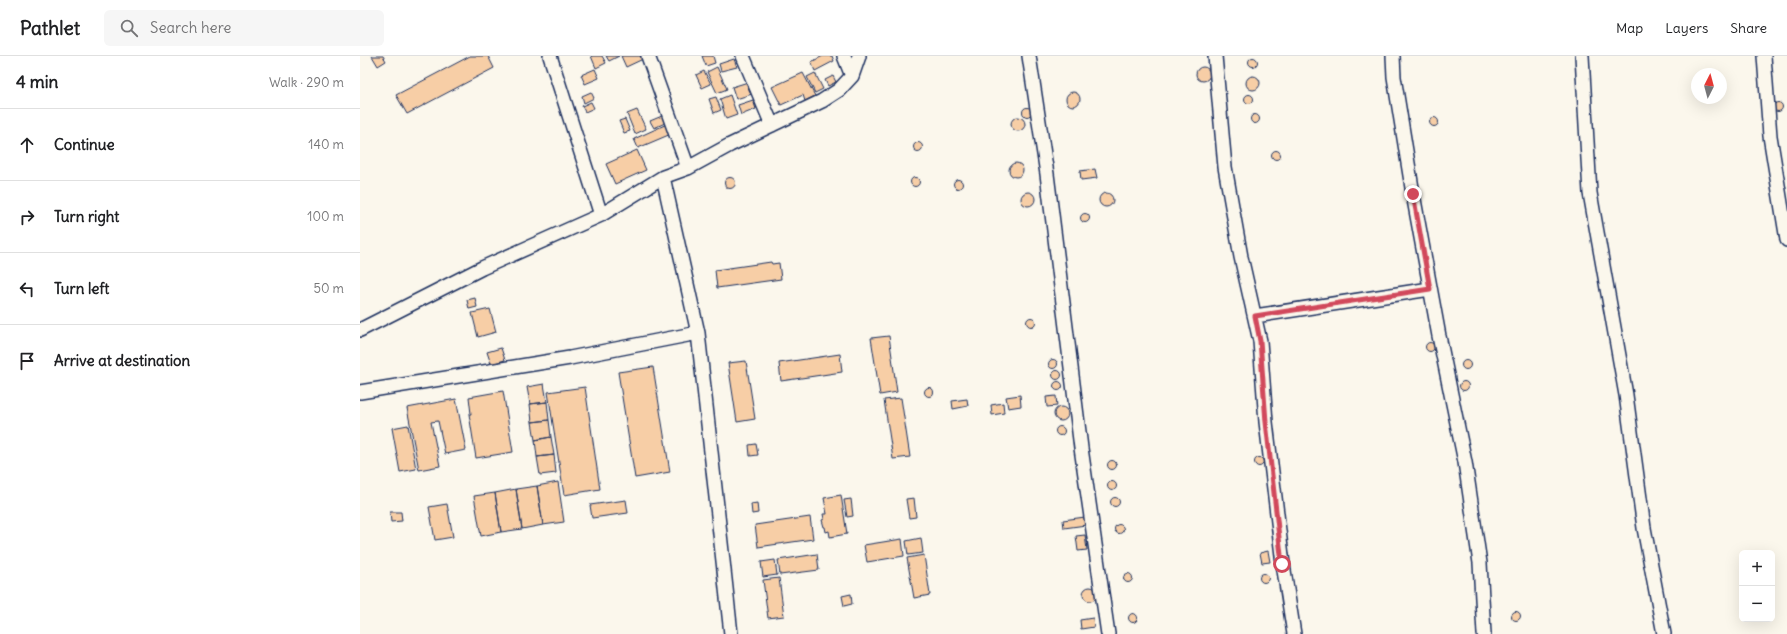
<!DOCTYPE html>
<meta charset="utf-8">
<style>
:root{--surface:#fff;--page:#f6f6f6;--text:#202124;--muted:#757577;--line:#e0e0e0}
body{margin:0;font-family:Delius,sans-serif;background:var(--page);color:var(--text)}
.controls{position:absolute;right:12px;bottom:12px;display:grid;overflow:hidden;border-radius:6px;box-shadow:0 4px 16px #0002}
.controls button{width:36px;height:36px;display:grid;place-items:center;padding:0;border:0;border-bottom:1px solid var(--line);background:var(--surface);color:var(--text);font:20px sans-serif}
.compass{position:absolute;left:1331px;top:12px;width:36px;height:36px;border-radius:50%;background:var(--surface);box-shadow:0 4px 16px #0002;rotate:6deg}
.stop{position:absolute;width:12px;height:12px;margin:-9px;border:3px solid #d1495b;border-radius:50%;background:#fff}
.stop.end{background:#d1495b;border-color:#fff;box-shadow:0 1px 4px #0008}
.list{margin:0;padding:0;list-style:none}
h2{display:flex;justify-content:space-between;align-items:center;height:52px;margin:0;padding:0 16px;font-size:17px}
h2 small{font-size:13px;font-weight:400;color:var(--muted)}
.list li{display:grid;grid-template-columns:26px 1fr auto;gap:12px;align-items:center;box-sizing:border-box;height:72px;padding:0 16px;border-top:1px solid var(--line)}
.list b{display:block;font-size:15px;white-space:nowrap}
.list em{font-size:13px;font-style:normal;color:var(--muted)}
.icon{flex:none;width:22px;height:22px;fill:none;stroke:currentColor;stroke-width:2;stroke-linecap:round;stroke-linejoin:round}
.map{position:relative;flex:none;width:1427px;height:578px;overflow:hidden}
header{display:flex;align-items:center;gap:24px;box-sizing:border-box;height:56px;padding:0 20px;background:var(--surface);border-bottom:1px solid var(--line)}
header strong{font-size:19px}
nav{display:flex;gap:22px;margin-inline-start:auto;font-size:14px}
.search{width:280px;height:36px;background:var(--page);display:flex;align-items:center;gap:10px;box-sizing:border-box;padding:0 14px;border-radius:6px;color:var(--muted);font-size:15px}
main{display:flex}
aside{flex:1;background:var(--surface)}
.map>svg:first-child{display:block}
</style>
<header>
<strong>Pathlet</strong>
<div class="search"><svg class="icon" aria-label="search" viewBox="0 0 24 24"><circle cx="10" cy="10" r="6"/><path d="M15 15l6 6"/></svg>Search here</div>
<nav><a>Map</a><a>Layers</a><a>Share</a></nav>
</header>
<main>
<aside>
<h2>4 min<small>Walk · 290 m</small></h2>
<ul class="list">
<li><svg class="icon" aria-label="ahead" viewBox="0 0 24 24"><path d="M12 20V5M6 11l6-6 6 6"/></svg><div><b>Continue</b></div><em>140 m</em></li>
<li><svg class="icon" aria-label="right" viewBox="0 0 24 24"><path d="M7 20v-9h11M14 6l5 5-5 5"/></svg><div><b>Turn right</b></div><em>100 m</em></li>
<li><svg class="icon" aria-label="left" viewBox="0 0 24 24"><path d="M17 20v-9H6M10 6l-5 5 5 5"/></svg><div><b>Turn left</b></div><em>50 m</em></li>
<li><svg class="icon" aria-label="arrive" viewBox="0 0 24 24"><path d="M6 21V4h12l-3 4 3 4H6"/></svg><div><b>Arrive at destination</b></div></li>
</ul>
</aside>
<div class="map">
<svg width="1427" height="578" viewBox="0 0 1427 578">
<rect width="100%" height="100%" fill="#fbf7ec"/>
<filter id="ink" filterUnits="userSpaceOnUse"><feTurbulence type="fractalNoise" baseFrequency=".025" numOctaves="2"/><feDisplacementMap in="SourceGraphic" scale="8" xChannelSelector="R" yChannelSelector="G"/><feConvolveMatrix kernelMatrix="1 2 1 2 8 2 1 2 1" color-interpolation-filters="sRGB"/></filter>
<g filter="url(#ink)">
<path fill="#f7cea6" stroke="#1b2f5e" d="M12,0h11l3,5 -8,5z
M110,0h18l6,12 -87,46 -11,-19z
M231,0h11l4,7 -10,5z
M246,0h13l-10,5z
M261,0h20l2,3 -17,8z
M342,0h11l2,7 -9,3z
M463,0h9l2,5 -19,10 -4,-9z
M888.5 6a4.5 4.5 0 1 1 9 0a4.5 4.5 0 1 1-9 0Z
M374,3l3,8 -16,4 -2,-7z
M836 18a7 7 0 1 1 14 0a7 7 0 1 1-14 0Z
M357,11l10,22 -10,4 -10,-21z
M235,13l4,9 -14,6 -4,-9z
M344,15l7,13 -9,4 -6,-13z
M443,17l12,23 -10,5 -2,-6 -22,10 -9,-18z
M455,17l8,16 -8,4 -8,-16z
M886 27a7 7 0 1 1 14 0a7 7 0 1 1-14 0Z
M473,20l3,6 -8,4 -3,-6z
M388,26l4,12 -16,5 -4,-12z
M706 43a7 7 0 1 1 14 0a7 7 0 1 1-14 0Z
M231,36l3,6 -10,5 -2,-7z
M884.5 43a4.5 4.5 0 1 1 9 0a4.5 4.5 0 1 1-9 0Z
M370,39l7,20 -11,4 -6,-20z
M356,41l5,13 -7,3 -5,-14z
M393,44l3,9 -15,6 -3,-10z
M231,46l3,6 -9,4 -3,-6z
M1413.5 51a4.5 4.5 0 1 1 9 0a4.5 4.5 0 1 1-9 0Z
M662.5 56a4.5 4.5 0 1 1 9 0a4.5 4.5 0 1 1-9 0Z
M277,54l9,19 -11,5 -8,-20z
M890.5 63a4.5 4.5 0 1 1 9 0a4.5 4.5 0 1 1-9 0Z
M302,60l3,7 -11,5 -4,-7z
M651 68a7 7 0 1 1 14 0a7 7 0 1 1-14 0Z
M1069.5 66a4.5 4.5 0 1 1 9 0a4.5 4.5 0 1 1-9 0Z
M265,63l5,12 -6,2 -5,-12z
M307,68l4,10 -33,14 -4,-9z
M553.5 91a4.5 4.5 0 1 1 9 0a4.5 4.5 0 1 1-9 0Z
M277,94l9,20 -31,14 -9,-20z
M911.5 99a4.5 4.5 0 1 1 9 0a4.5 4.5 0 1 1-9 0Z
M649 114a7 7 0 1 1 14 0a7 7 0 1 1-14 0Z
M735,113l2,9 -16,2 -1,-9z
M364.5 127a5.5 5.5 0 1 1 11 0a5.5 5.5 0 1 1-11 0Z
M550.5 126a4.5 4.5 0 1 1 9 0a4.5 4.5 0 1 1-9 0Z
M593.5 128a4.5 4.5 0 1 1 9 0a4.5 4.5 0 1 1-9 0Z
M661 143a7 7 0 1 1 14 0a7 7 0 1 1-14 0Z
M739 144a7 7 0 1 1 14 0a7 7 0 1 1-14 0Z
M720.5 162a4.5 4.5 0 1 1 9 0a4.5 4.5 0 1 1-9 0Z
M411,206l1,2 7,-1 2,16 -64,9 -2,-18z
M115,242l2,9 -8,2 -2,-9z
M130,253l6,23 -18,5 -6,-24z
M666.5 266a4.5 4.5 0 1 1 9 0a4.5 4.5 0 1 1-9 0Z
M529,280l8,56 -17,3 -9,-57z
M1065.5 291a4.5 4.5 0 1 1 9 0a4.5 4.5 0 1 1-9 0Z
M141,292l4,12 -14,4 -4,-12z
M480,298l2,18 -61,9 -2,-18z
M688.5 308a4.5 4.5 0 1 1 9 0a4.5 4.5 0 1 1-9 0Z
M1101.5 309a4.5 4.5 0 1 1 9 0a4.5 4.5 0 1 1-9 0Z
M386,305l9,58 -18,3 -9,-59z
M293,311l17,105 -35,6 -17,-106z
M692.5 319a4.5 4.5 0 1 1 9 0a4.5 4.5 0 1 1-9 0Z
M693.5 330a4.5 4.5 0 1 1 9 0a4.5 4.5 0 1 1-9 0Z
M1099.5 330a4.5 4.5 0 1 1 9 0a4.5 4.5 0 1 1-9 0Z
M184,328l3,18 -17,2 -3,-17z
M225,331l15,102 -36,6 -16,-103z
M564.5 336a4.5 4.5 0 1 1 9 0a4.5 4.5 0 1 1-9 0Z
M143,335l10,61 -37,6 -7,-44h2l-2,-17z
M660,339l1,11 -13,2 -2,-11z
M696,340l1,10 -10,1 -1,-10z
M541,342l9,59 -17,2 -9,-59z
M96,343l10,51 -21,4 -7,-33 -7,1 9,44 -21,4 -12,-62z
M607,343l1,7 -15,3 -1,-8z
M187,346l2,18 -17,2 -2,-18z
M643,347l1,10 -12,2 -1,-10z
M694 358a7 7 0 1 1 14 0a7 7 0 1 1-14 0Z
M189,364l2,17 -16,3 -3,-18z
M48,369l8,44 -16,3 -8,-44z
M695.5 375a4.5 4.5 0 1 1 9 0a4.5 4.5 0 1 1-9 0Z
M191,381l3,18 -17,2 -2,-17z
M396,388l2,11 -8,1 -1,-11z
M194,399l2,18 -16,2 -3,-18z
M894.5 406a4.5 4.5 0 1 1 9 0a4.5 4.5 0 1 1-9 0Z
M747.5 409a4.5 4.5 0 1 1 9 0a4.5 4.5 0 1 1-9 0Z
M747.5 430a4.5 4.5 0 1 1 9 0a4.5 4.5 0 1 1-9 0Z
M198,426l6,40 -21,3 -6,-39z
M177,430l6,39 -21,4 -6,-40z
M156,433l6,40 -21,3 -6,-39z
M135,437l6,39 -20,4 -7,-40z
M481,439l6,39 -17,3 -1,-6 -3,1 -1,-5h-1l-2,-7 2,-1 -1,-5h4l-3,-16z
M750.5 446a4.5 4.5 0 1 1 9 0a4.5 4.5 0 1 1-9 0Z
M554,442l2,19 -7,1 -3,-19z
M491,443l2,17 -6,1 -3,-17z
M266,444l2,13 -36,5 -2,-13z
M397,447l1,10 -6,1 -1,-10z
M87,448l6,33 -18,3 -6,-33z
M30,456h11l1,9 -11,1z
M450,461l3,22 -55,8 -3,-22z
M725,461l1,8 -22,3 -1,-8z
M754.5 473a4.5 4.5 0 1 1 9 0a4.5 4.5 0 1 1-9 0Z
M725,479l2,15 -9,1 -2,-15z
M561,482l2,15 -15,2 -2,-14z
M542,483l2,17 -37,6 -3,-17z
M908,495l2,11 -8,1 -2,-10z
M457,498l2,16 -39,5 -2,-15z
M564,499l6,40 -16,3 -7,-40z
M415,504l2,15 -14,2 -2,-15z
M763.5 522a4.5 4.5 0 1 1 9 0a4.5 4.5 0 1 1-9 0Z
M899.5 522a4.5 4.5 0 1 1 9 0a4.5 4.5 0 1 1-9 0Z
M419,522l5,38 -16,2 -5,-38z
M723 538a7 7 0 1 1 14 0a7 7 0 1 1-14 0Z
M491,538l1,10 -8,2 -2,-10z
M1151.5 560a4.5 4.5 0 1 1 9 0a4.5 4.5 0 1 1-9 0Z
M768.5 562a4.5 4.5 0 1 1 9 0a4.5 4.5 0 1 1-9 0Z
M733,562l1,9 -13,2 -1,-9z"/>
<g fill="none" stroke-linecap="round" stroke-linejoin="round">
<defs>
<path id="minor" d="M190,0l51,159
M288,0l40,112
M383,0l29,69
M484,0l8,20
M669,0l18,118 34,274 27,186
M855,0l10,111 16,90 19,84 6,81 17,142 11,70
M1033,0l1,21 19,117 26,142 26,126 15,101 4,71
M1222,0l8,137 36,202 18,133 20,106
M1404,0l6,80 17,104
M303,121l35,156 33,301
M895,260l175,-27
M0,274l122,-62 119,-53 62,-38 25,-9 42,-23 92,-44 17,-11 13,-14 7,-20
M0,336l210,-34 128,-25"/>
</defs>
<use href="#minor" stroke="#1b2f5e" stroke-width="16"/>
<use href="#minor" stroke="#fbf7ec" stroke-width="13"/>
</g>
</g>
<g fill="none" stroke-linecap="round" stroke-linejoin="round" filter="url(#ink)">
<path stroke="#d1495b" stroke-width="5" d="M922,508l-16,-142 -6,-81 -5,-25 175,-27 -17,-95"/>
</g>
</svg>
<div class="controls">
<button>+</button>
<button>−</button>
</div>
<svg class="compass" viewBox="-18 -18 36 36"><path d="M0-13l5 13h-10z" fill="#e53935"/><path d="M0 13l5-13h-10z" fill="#757577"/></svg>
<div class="stop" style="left:922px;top:508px"></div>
<div class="stop end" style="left:1053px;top:138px"></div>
</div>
</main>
